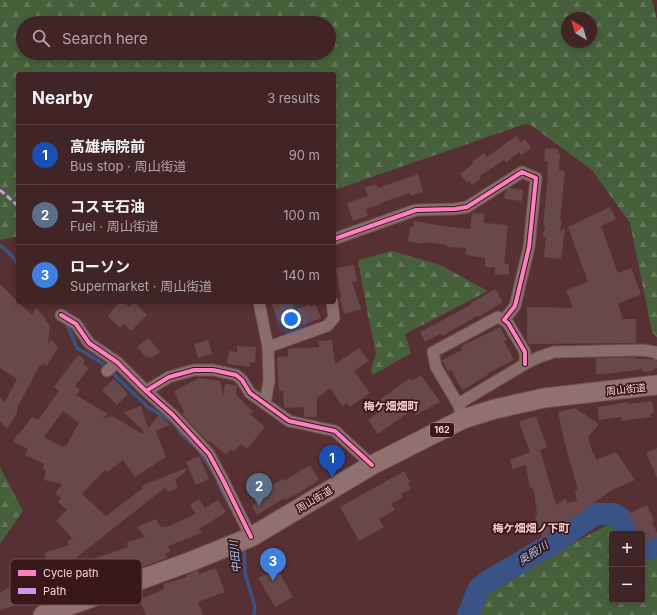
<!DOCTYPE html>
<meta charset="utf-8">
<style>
:root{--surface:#412426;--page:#4c3032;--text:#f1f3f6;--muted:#aea4a7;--line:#5a4143;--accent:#95b2f1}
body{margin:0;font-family:Inter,"Noto Sans JP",sans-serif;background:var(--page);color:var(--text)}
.controls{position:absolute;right:12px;bottom:12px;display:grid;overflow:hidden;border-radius:4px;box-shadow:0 2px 6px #0003}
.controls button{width:36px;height:36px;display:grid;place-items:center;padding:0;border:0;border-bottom:1px solid var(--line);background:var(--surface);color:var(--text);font:20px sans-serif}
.compass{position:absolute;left:561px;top:12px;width:36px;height:36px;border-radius:50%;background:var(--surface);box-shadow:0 2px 6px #0003;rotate:322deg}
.you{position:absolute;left:291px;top:319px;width:14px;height:14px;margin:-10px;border:3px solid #fff;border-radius:50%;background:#1a73e8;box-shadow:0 0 0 6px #1a73e833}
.badge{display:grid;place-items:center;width:26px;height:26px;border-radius:50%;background:var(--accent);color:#fff;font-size:13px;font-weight:700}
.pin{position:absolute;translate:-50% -33px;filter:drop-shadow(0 1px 2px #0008)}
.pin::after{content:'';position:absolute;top:21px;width:14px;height:12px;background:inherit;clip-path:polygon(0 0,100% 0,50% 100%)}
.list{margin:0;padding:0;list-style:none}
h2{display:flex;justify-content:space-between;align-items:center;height:52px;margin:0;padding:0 16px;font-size:17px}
h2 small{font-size:13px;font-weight:400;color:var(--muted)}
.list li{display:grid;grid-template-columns:26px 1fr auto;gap:12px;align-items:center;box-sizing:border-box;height:60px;padding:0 16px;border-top:1px solid var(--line)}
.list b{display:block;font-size:15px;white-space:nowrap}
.list p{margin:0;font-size:13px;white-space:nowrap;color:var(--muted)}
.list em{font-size:13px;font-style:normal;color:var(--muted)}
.icon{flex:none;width:22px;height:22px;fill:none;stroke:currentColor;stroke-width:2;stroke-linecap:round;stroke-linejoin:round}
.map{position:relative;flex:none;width:657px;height:615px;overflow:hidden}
.search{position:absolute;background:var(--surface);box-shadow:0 2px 6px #0003;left:16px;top:16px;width:320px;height:44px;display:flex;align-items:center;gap:10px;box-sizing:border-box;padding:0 14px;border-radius:22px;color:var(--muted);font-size:15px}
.panel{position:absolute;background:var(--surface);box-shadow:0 2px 6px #0003;left:16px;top:72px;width:320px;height:232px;border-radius:4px}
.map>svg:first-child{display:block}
</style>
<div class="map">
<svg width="657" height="615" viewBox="0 0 657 615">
<defs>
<pattern id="forest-firs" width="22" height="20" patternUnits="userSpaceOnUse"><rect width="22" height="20" fill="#47603c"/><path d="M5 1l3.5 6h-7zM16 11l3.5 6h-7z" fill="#637657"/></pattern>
</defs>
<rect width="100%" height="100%" fill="#573033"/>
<path fill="url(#forest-firs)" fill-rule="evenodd" d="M0,0h652l5,20v317l-5,-5 -22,-109 -38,-53 -64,-47 -194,67v-116h-316v162l-18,4zM567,18h24v24h-24zM23,23h306v30h-306z
M392,251l48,14 48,26 -83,43 6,19 -38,22 -2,-5 5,-17 -8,-37 -10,-56z
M0,467l23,44 -23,33z
M610,524l6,10h-4v66h30v-46h15v61h-190l6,-12 24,-21z"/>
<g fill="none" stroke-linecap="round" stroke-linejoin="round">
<path stroke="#395387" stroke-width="3.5" d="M0,245l11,10 7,9
M68,327l9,21 25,15 46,44 26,16 7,11 15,13
M200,452l12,18
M218,483l13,25
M244,547l1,26 10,34 -1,8"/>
<path stroke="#395387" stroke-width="22" d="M642,549l15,-2
M468,615l11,-27 14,-10 57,-33 46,-31h18l6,4 7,16"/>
</g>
<path fill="#68484a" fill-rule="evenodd" d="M516,136l5,6 4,-3 6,9 -9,7 -3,-3 -13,11 -2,-3 -24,16 1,2 -2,2 -7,5 -3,-4 -2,2 -7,-9 13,-10 -1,-2 12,-9 3,4z
M545,148l13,1v4l2,1 -1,16 6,1 -5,49 2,1 -2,10 5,-2 -4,30 -17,-2 2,-20h-3l2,-11h-2l5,-51h-1l1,-13 -4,-1z
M418,174l5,18 -12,4 -1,-3 -30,10 1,1 -15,5 2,7 -15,5 -6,-18 21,-7 -3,-8 11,-4 2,4z
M509,188l14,2 -1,11 -18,-2 1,-7z
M610,207l6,12 -15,7 17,47 13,-5 10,26 -23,10 5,15h13v24l-107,1 -2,-3v-34l46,1 -7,-18 22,-8 -20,-55z
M472,213l12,1v9l24,2 -4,39h5v10l-14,1v-8h-10v-9l-20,-3 1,-7 -19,-1v-2l-24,-3v2l-15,-3 2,-14h3l1,-6 29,5 27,3z
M354,265l3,16 -5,1 9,27 -17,5 -4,-15h1l-5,-31z
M0,284l32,31 4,-7 10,11 -1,1 5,6 -2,17 4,-3 6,7 -11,19 -4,-3 -1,3 -2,-1 -23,43v5l-10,16 -7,-8v-24l5,5 12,-23 -17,-11z
M495,289l8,13 -25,15 -1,-1 -35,20 -2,-2 -15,8 -5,-10 51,-27 -1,-1z
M119,302h5l5,5 5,-5 13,13 -16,16 -7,-7 -4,4 -12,-12z
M271,302h21l5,15 -18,6z
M309,305l1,2 6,-2 5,13 -18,7 -6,-16z
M500,327l7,13 -3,1 10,19 -27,14 1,1 -13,7v1l-13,7 -11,-20 -3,2 -6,-12 20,-10 -2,-3z
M149,338l11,14 -8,6 -1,-1 -2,1 -2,-2 -1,1 -9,-10z
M208,340l4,14 -14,4 -4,-14z
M332,340l3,24 24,-16 10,13 -15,10 16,22 -20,14 -3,-4 -5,3 -12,-18 -13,10v19h-13v-10l-20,1 -1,-18 -4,1 -2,-34 11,-1v-7l31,-2 -1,-6z
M237,346l19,1 -1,16 -5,-1v5l-23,-3 2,-13 8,1z
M78,355l7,5 -2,4 6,4 -14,18 5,4 -4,5 32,19 -6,5 10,-3 31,18 1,-2 -20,-20 17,-6 7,22 11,-13 11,10 -14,6 10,26 -31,20 -12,-17 -16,12 -2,-2 -23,24 24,22 37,-28 -2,-2 45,-18 1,2 -12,10 3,8 -10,4 -2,-5 -103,81 7,-2 7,20 -9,4 -1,-3 -10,4 -1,-1 -34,10 1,3 -23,7v-17l17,-11v-2l32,-10 -5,-17 25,-8 -2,-4 6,-2 -17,-18 11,-11 -9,-8 3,-4 -6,-4 7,-10 -18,-4 2,-10h-3l1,-6 -19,-9 3,-6 -15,-7 5,-9 1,1 13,-17 6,3 21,-29 -5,-4zM63,411l16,12 -13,23 -2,-1 -1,2 -19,-10z
M636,357v2h16l5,2v7l-6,3 -8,1v-3l-36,5h-11v-16z
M421,375l19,27 -24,13 -3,-6 -35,25 -10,-14 10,-7 -6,-8 38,-27 2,3z
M199,378l21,3 3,15 2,-12 12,1 -1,9 17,18 -3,2 15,13 -18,22 -6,-5 -8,8 -2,-3 -5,6 -16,-14 -2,1 -26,-28 2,-2 -10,-21z
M114,379l14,15 -11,11 -15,-15z
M652,401l2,12h-3v4l-30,4v-4l-22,3 -1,-13 30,-5v2z
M575,408l24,16 -11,13 5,17 1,-1 2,7 20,-8 19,28 -23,10 -69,49 -8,-22 2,-2 -3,-24 -5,-6 -3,-20 -13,4 -3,-9 20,-8 -11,-30 17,-6 11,31 -7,3 16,55 10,-7 1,5 10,-2 -2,-10 3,-1 -13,-46 -7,-32z
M657,448v30l-11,-25z
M199,456l10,23 -13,6 -10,-23z
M310,465l9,15 -25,16 -1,-1 -7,5 -1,-2 -28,17 -5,-9 4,-3 -9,-13 20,-13 5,8 11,-6 1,2z
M404,471l6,11 -2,2 3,5 -10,5 2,3 -12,7 4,6 -16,9 5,8 -25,14 -19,-34z
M199,499l6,9 13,-8 8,12 -27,17 3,4 -34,13 2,6 -5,2 2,4 -66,24 -8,-23 35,-12 -1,-5 18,-5 -8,-10 19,-8 4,8 3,-1 1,2 32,-14 -6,-9z
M647,505l7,16 -2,1 5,11v4l-15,7v-10h-4l-10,-20z
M216,568l9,24 -27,10 5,13h-57l-7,-15 25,-11 -1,-5 24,-7v-2l11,-5 1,4z
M277,568l16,29 -18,10 -17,-29z"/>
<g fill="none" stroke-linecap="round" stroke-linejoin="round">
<defs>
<path id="minor" d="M334,239l82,-29 39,-1 12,-2 55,-35 14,6 -7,69 -14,59 -11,14 4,3 17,29v12
M259,302l9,45 1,34 -4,22
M61,315l15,9 13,19 28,19 29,29 23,-14 25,-7h19l23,5 6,5 8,13 39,28 46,10 37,34
M268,347l59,-21 7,-8 -2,-16
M107,371l10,-9
M146,391l27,24 36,39 14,26 28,57
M458,404l-22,-37 -3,-15 65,-35 6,3
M463,419l-5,-15 67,-40 14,-7 15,-5 89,-2 12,2 2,2"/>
<path id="trunk" d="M43,615l149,-54 59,-24 121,-72 91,-46 32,-10 49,-11 113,-13"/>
</defs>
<use href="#minor" stroke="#6f4d4f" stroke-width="13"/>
<use href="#trunk" stroke="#6f4d4f" stroke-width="21"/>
<use href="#minor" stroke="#8a6c6d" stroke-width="11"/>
<use href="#trunk" stroke="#917070" stroke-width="19"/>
<path stroke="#d193ec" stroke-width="3" stroke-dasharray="6 3" stroke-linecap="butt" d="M0,190l18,16"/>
<defs>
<path id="cycleway" d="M334,239l82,-29 39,-1 12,-2 55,-35 14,6 -7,69 -14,59 -11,14 4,3 17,29v12
M61,315l15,9 13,19 28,19 29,29 23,-14 25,-7h19l23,5 6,5 8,13 39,28 46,10 37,34
M146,391l27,24 36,39 14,26 28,57"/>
</defs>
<use href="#cycleway" stroke="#381819" stroke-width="6"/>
<use href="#cycleway" stroke="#ff80c0" stroke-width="4"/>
</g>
<g text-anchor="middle" stroke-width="3.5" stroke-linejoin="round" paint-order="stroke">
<rect fill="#381819" stroke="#c39a99" stroke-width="1" x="430" y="423" width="24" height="14" rx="3"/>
<g font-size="9" font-weight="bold" fill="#fed1d0">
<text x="442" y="433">162</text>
</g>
<g font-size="10" fill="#fed1d0" stroke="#381819">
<text transform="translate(626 389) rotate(-6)" y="4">周山街道</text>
<text transform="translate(314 499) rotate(-31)" y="4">周山街道</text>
</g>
<g font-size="11" font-weight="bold" fill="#fed1d0" stroke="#381819">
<text x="391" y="410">梅ケ畑畑町</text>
<text x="531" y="532">梅ケ畑畑ノ下町</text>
</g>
<g font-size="11" font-style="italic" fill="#a2c0f2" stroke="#381819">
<text transform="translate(533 553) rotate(-33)" y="4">奥殿川</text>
<text transform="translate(235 557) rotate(-95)" y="4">中田川</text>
</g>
</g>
<rect x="10" y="559" width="132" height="46" rx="6" fill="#381819" stroke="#735050" stroke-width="1"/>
<rect x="18" y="570" width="18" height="6" fill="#ff80c0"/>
<rect x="18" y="588" width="18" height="6" fill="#d193ec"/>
<g font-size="11" fill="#fed1d0">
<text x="43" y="577">Cycle path</text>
<text x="43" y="595">Path</text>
</g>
</svg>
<div class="controls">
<button>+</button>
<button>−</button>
</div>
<svg class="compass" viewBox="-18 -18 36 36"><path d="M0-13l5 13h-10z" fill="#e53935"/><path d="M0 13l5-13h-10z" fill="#aea4a7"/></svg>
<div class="you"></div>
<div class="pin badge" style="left:332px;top:478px;background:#1a4fb4">1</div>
<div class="pin badge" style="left:259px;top:506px;background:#5c6f8a">2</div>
<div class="pin badge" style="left:273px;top:581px;background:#3f7fe0">3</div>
<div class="search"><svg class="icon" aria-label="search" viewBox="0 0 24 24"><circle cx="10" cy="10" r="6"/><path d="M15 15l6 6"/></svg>Search here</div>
<section class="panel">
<h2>Nearby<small>3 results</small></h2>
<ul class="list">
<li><span class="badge" style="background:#1a4fb4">1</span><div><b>高雄病院前</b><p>Bus stop · 周山街道</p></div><em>90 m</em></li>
<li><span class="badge" style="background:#5c6f8a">2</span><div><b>コスモ石油</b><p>Fuel · 周山街道</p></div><em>100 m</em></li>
<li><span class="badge" style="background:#3f7fe0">3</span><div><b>ローソン</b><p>Supermarket · 周山街道</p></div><em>140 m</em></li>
</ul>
</section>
</div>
